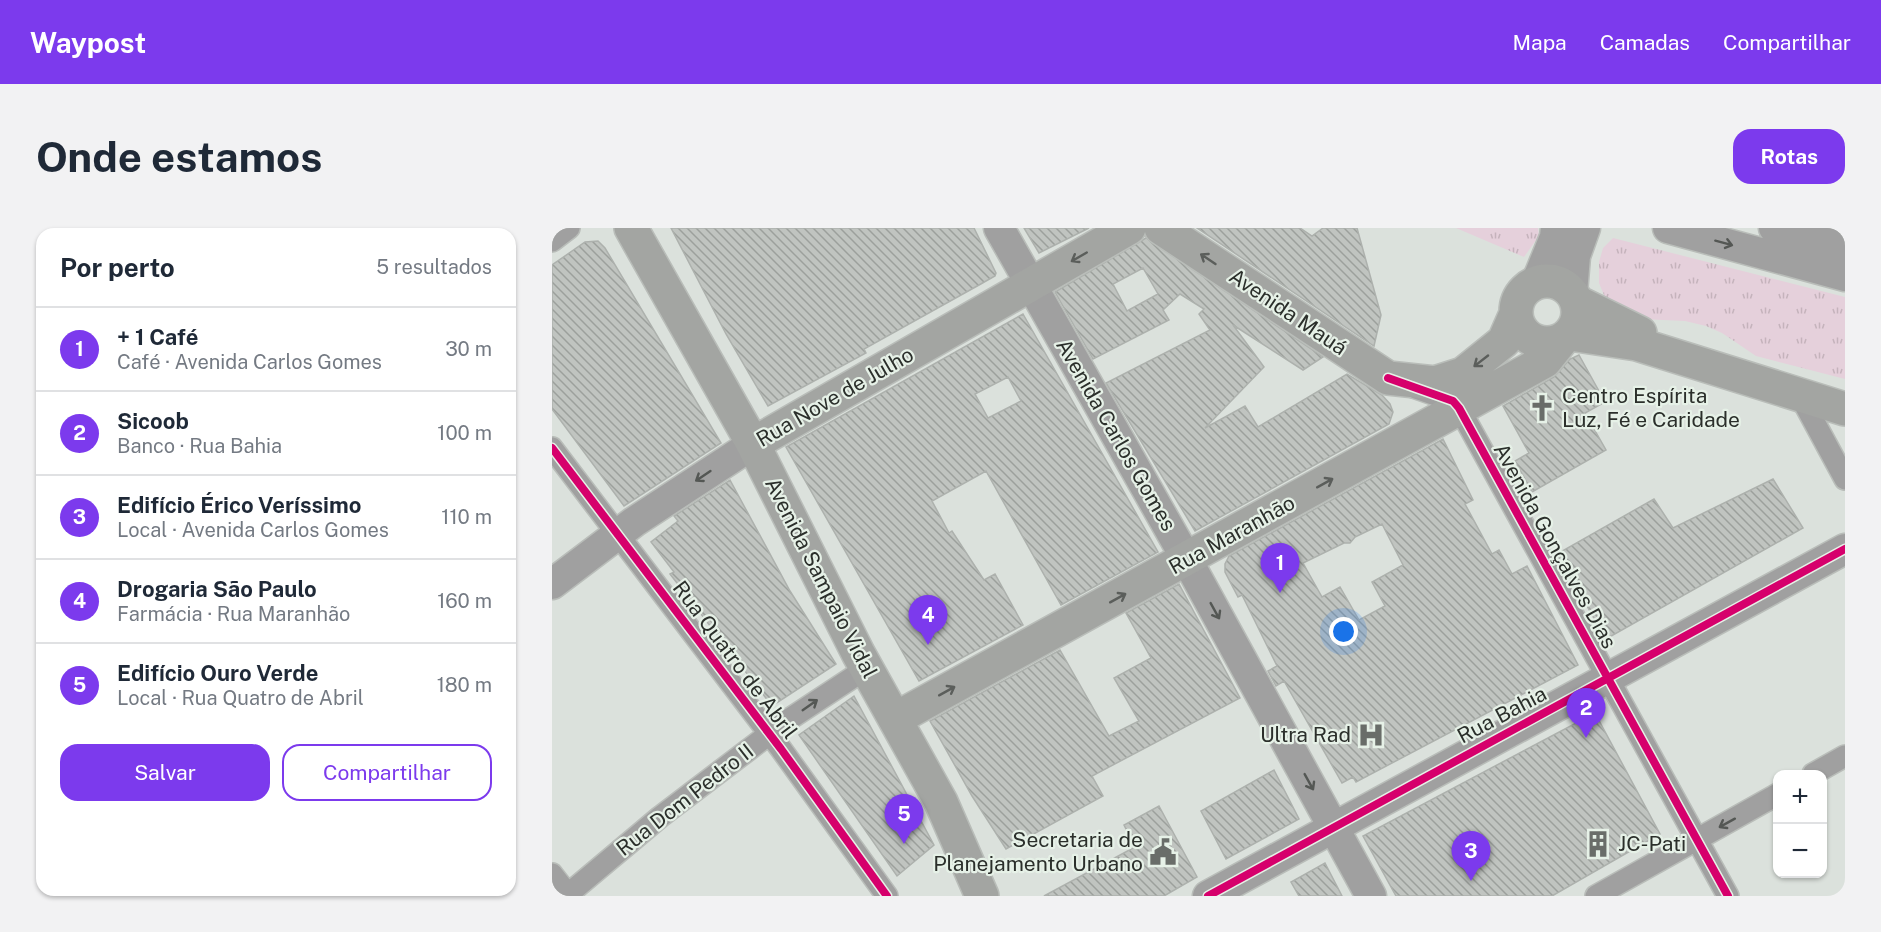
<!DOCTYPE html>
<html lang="pt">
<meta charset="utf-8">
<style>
:root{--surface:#fff;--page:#f2f2f3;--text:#1f2937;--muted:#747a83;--line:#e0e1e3;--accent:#7c3aed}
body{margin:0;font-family:"Public Sans",sans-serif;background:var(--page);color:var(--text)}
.controls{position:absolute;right:18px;bottom:18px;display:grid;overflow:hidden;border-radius:12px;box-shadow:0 2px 4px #0004}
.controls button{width:54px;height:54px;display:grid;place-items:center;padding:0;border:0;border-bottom:2px solid var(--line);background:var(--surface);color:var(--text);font:30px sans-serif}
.you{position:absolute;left:792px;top:404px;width:21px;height:21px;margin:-15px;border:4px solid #fff;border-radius:50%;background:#1a73e8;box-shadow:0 0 0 9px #1a73e833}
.badge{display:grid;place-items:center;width:39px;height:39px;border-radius:50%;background:var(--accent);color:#fff;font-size:20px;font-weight:700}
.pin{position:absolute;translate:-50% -50px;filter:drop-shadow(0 2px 3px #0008)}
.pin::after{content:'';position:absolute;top:32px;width:21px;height:18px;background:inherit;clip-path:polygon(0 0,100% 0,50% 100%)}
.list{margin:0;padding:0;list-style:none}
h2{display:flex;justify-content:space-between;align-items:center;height:78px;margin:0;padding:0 24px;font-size:26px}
h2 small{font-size:20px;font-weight:400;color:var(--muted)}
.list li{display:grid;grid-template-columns:39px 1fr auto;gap:18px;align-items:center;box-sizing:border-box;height:84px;padding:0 24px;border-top:2px solid var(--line)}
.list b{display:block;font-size:22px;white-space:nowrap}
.list p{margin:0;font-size:20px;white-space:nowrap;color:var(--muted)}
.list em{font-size:20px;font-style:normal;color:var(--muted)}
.actions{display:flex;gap:12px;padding:18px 24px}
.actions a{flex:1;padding:14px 0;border:2px solid var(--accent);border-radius:18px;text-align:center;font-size:21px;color:var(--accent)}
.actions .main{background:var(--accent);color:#fff}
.map{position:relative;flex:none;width:1293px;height:668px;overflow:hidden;border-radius:18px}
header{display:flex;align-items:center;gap:36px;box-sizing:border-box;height:84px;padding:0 30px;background:var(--accent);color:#fff}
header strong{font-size:28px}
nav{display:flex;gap:33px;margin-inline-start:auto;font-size:21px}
.intro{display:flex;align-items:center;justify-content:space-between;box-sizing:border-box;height:144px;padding:0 36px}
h1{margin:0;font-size:42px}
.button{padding:15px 27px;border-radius:18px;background:var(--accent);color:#fff;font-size:21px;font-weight:700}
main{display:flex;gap:36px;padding:0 36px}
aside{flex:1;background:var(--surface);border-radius:18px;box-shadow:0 2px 4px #0004}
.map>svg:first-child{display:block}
</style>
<header>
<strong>Waypost</strong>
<nav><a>Mapa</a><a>Camadas</a><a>Compartilhar</a></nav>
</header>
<div class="intro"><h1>Onde estamos</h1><a class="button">Rotas</a></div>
<main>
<aside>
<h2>Por perto<small>5 resultados</small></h2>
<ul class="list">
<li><span class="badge">1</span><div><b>+ 1 Café</b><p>Café · Avenida Carlos Gomes</p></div><em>30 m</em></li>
<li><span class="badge">2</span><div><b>Sicoob</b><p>Banco · Rua Bahia</p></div><em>100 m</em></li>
<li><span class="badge">3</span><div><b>Edifício Érico Veríssimo</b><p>Local · Avenida Carlos Gomes</p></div><em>110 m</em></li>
<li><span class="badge">4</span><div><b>Drogaria São Paulo</b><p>Farmácia · Rua Maranhão</p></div><em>160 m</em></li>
<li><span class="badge">5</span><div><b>Edifício Ouro Verde</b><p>Local · Rua Quatro de Abril</p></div><em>180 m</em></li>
</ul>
<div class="actions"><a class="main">Salvar</a><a>Compartilhar</a></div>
</aside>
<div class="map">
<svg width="1293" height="668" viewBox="0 0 1293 668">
<defs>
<pattern id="grass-tufts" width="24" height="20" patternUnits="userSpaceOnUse" patternTransform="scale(1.5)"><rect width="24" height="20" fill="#e5d0db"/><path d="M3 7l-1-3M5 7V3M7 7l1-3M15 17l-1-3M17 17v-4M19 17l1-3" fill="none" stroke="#c5b3bc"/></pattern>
<pattern id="building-back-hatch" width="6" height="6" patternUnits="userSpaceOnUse" patternTransform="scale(1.5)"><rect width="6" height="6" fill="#c0c4c0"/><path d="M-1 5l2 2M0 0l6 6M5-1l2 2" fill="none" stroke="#9ca09c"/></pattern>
</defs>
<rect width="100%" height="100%" fill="#dbe1dc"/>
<path fill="url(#grass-tufts)" d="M904,0h82l1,8 -15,21z
M1061,10l232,59v82l-89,-23 -34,-23 -16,-7 -21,-5 -44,-2 -35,-19 -7,-17v-21l4,-14z"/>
<path fill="url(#building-back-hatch)" stroke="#adb1ad" stroke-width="1.5" fill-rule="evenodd" d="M119,0h303l22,45 -1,3 -16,9 -115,64 2,4 -98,53 -42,-72z
M472,0h65l-50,25z
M645,0h103l12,8 11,-8h34l24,87 -7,31z
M594,10l177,119 -20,13 -70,-45 31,42 -59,61 40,-22 13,21 89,-53 35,21 8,9 3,8 -4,12 -194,107 -89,-148 104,-53 -11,-16 5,-5 -24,-15 -17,16 6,10 -76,39 -38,-67zM591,40l15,26 -31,17 -14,-27z
M46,13l7,7 116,195 -97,63 -72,-97v-144l33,-23z
M471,86l135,238 -97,53 -75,-134 -54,30 17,32 3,-2 32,49 11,-6 28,51 -104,56 -133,-234zM456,149l13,24 -33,17 -13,-24z
M1027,127l26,47 -20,11 21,37 -74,42 -17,-31 14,-8 -26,-47 51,-29 16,-18z
M891,211l30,61 -8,4 27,50 7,-4 13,24 15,-8 51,99 -222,117 -3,-5 -11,6 -58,-102 -8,5 -8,-15 9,-5 -35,-71 -4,2 -13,-25v-8l4,-8zM830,296l21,41 -31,17 13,24 -26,14 -19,-33 -18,10 -19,-34 41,-20h6l5,-6z
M1221,251l30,49 -197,111 -49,-85 97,-55 19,29z
M178,252l60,111 46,73 -64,42 -102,-132 4,-2 -23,-30 27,-21 -4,-5z
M627,356l61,114 -148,78 11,20 -97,53 -34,-53 -42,-75 130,-71 49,86 30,-15 -25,-43 37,-20 -25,-45z
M302,468l80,149 -37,31 -98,-141z
M1043,485l65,121 -108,62h-156l-33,-60z
M722,542l25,49 -73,40 -25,-48z
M607,578l38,71 -33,19h-120l91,-49 -11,-22z
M773,635l17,33h-43l-8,-14z"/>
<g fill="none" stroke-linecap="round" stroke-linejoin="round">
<defs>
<path id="street" d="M0,13l17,-13
M864,160l37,13 6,7 269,488
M1246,164l47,87
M0,220l229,301 106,147
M1261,546l32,-18
M0,646l17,22
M14,668l94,-79 125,-95 82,-54
M1044,668l182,-102"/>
<path id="secondary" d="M447,0l188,332 184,336
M1116,0l177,48
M1222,0l71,20
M985,53l18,-44 1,-9
M1020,65l3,-37 10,-28
M0,356l82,-62 119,-78
M656,668l637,-347"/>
<path id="primary" d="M79,0l122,216 105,209 83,149 41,94
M609,0l227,150 47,5 28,-9 41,-33 11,-25
M964 84a31 31 0 1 1 62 0a31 31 0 1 1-62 0Z
M1025,74l63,31
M1018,106l67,10 208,65
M201,216l376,-216
M343,491l650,-358 16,-20"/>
</defs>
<use href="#street" stroke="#b9bdb9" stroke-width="24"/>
<use href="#secondary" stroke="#b9bdb9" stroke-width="33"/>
<use href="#primary" stroke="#b9bdb9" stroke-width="36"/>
<use href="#street" stroke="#a0a0a0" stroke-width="21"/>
<use href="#secondary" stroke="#a0a0a0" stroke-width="30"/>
<use href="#primary" stroke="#a3a5a2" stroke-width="33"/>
<defs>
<path id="cycleway" d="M836,150l65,23 6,7 269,488
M0,220l229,301 106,147
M656,668l637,-347"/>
</defs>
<use href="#cycleway" stroke="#e6f1e7" stroke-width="11"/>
<use href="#cycleway" stroke="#d6006c" stroke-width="8"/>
</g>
<defs><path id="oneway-shaft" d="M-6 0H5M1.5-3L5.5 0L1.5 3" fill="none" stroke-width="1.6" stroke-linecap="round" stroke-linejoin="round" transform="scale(1.5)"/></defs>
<g stroke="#545754">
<use href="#oneway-shaft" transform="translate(1172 15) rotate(15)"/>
<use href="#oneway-shaft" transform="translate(151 248) rotate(146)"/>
<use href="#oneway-shaft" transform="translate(663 383) rotate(61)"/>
<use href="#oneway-shaft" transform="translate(258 477) rotate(-35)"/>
<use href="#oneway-shaft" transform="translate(757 554) rotate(61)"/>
<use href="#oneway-shaft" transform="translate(1175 595) rotate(151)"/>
</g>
<g stroke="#5b5e5b">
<use href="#oneway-shaft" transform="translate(527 29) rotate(150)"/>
<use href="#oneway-shaft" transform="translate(656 31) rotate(-146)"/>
<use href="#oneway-shaft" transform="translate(929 133) rotate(142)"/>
<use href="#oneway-shaft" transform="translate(773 255) rotate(-29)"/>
<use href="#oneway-shaft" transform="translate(566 370) rotate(-29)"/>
<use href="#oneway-shaft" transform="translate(395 463) rotate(-29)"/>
</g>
<defs>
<symbol id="church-bare" viewBox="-9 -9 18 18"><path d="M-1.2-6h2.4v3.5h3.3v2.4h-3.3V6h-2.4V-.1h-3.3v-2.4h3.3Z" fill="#696d69" stroke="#e6f1e7" stroke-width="2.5" paint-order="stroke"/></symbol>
<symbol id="hospital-bare" viewBox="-9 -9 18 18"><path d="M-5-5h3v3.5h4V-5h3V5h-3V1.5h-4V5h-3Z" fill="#696d69" stroke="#e6f1e7" stroke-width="2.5" paint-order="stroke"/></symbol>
<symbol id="building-bare" viewBox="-9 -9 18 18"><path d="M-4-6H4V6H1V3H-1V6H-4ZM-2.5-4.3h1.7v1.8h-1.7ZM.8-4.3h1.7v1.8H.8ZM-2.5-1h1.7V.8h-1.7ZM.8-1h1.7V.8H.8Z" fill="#696d69" stroke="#e6f1e7" stroke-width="2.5" paint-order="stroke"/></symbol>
<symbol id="civic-bare" viewBox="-9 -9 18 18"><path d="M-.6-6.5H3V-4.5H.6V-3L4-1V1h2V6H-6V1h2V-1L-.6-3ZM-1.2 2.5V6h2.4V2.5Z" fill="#696d69" stroke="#e6f1e7" stroke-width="2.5" paint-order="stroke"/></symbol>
</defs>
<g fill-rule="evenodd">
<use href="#church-bare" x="971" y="161" width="38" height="38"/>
<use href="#hospital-bare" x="800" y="488" width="38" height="38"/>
<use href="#building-bare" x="1027" y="597" width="38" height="38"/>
<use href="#civic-bare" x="592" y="605" width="38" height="38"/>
</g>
<g text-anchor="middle" stroke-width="4.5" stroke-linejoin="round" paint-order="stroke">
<g font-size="21" fill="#2b2f2b" stroke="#e6f1e7">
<text transform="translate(736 84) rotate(34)" y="7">Avenida Mauá</text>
<text transform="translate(283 169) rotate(-30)" y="7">Rua Nove de Julho</text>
<text transform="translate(564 207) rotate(60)" y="7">Avenida Carlos Gomes</text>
<text transform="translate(680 307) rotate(-29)" y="7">Rua Maranhão</text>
<text transform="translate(1003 318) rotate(61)" y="7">Avenida Gonçalves Dias</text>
<text transform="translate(269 350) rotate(63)" y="7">Avenida Sampaio Vidal</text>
<text transform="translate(183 432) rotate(53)" y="7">Rua Quatro de Abril</text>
<text transform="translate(950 487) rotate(-28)" y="7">Rua Bahia</text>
<text transform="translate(133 572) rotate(-38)" y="7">Rua Dom Pedro II</text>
</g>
<g font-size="21" fill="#2b2f2b" stroke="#e6f1e7" text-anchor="start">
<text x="1010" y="175">Centro Espírita<tspan x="1010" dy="24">Luz, Fé e Caridade</tspan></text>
<text x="799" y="514" text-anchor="end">Ultra Rad</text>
<text x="591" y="619" text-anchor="end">Secretaria de<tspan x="591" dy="24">Planejamento Urbano</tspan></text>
<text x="1066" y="623">JC-Pati</text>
</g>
</g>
</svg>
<div class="controls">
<button>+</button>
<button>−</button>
</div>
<div class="you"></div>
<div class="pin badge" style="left:728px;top:365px">1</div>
<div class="pin badge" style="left:1034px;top:510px">2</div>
<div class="pin badge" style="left:919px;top:653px">3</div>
<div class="pin badge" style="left:376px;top:417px">4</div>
<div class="pin badge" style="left:352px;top:616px">5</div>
</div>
</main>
